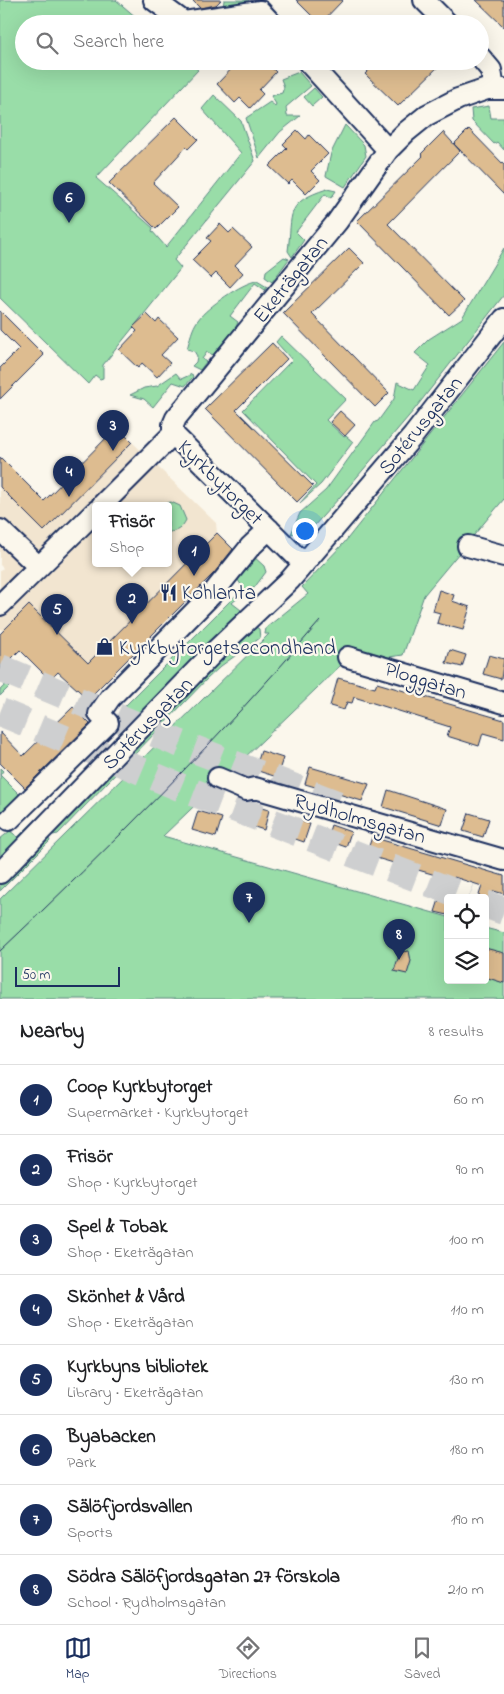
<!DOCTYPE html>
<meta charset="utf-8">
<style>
:root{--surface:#fff;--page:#f2f2f2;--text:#202124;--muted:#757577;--line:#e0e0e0;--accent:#1b2f5e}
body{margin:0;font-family:"Indie Flower",sans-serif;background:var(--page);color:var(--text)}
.controls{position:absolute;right:15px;bottom:15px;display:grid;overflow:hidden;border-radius:5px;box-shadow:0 5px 20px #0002}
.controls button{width:45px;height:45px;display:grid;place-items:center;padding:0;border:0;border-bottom:1px solid var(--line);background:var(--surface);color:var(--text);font:25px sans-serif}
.scale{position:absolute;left:15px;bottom:12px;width:105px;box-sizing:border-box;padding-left:5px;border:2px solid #1b2f5e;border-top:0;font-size:14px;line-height:18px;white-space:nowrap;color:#1b2f5e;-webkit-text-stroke:4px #fbf7ec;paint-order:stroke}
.you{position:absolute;left:304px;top:530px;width:18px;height:18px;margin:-12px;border:4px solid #fff;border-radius:50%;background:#1a73e8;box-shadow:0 0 0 8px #1a73e833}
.badge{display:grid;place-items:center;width:32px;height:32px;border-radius:50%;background:var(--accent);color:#fff;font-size:16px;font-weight:700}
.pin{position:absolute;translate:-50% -41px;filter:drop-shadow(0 1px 2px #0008)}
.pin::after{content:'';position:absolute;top:26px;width:18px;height:15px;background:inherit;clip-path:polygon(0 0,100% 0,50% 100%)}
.popup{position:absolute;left:92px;top:502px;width:80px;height:65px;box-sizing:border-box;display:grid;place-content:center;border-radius:5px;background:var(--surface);filter:drop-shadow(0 1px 4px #0005);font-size:16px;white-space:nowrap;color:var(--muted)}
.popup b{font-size:19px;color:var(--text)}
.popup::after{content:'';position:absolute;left:50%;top:100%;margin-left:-10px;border:10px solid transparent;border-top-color:var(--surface)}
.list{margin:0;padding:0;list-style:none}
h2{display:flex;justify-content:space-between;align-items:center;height:65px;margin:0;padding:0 20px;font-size:21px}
h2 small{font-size:16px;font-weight:400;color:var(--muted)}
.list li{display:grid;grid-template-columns:32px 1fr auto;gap:15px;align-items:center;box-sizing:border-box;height:70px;padding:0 20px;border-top:1px solid var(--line)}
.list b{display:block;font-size:19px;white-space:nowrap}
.list p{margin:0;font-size:16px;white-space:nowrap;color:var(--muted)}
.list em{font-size:16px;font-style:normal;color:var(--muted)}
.icon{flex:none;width:28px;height:28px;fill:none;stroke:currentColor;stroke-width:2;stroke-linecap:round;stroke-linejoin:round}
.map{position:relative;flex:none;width:504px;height:999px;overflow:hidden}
.search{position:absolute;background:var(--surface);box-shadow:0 5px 20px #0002;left:15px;right:15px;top:15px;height:55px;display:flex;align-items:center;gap:12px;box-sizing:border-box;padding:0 18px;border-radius:28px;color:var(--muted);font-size:19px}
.sheet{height:625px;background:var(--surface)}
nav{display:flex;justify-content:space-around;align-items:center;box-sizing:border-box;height:70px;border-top:1px solid var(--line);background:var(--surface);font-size:14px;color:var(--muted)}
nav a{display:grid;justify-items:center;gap:2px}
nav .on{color:var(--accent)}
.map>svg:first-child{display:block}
</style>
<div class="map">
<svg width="504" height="999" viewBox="0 0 504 999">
<rect width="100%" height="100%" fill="#fbf7ec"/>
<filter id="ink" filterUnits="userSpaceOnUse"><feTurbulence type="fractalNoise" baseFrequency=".02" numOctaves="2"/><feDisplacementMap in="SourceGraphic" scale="10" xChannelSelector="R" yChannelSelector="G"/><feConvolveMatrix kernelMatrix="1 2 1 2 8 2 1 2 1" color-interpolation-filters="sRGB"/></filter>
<g filter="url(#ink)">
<path fill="#f2e5d0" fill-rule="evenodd" d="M132,442l84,81 1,10 -134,135 -6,-16 -48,-47 -26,26 -3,-3v-57l3,-3 -3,-3v-78l44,44zM96,505h72v58h-72z"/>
<path fill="#99dda8" stroke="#5a8683" d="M0,0h116l28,24h-120v37h164l10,9 -102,108 57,50 -1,3 14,16 75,-94 -39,-44 12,-14 27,26 14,40 -81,99 7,8 -78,97v13l-3,1 -5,-4 -7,9 -88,-86z
M224,0h25l-5,5 -21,3z
M299,72l12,14 -25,21 1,9h13l-20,16 -21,26 -13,-40 24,-16 5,4 1,-2 -5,-8 11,-3 2,-6 -3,-8z
M314,88l8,9 -10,9 -8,-9z
M489,106l2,12h13v32l-7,-8 -3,2 -22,-23 -1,-12z
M345,125l19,20 2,11 -21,31 -19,-11 5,-23z
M327,189l9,2 -5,7 -6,-4 -29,38 8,8 -12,17 -4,-6c5,-38 -4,-48 39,-62z
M504,248v47l-90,115 -74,87 -27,30 -8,4 -14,3 9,-21 26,-23 49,-68 3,-1 16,-22 3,-17 17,8 16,-25 -15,-12 14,-14 33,-21z
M284,257l5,2 -17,23 -7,-5 1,-6z
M257,281l10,6 -2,3 -10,-7 -25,33 8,6 -2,5 -23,28 -6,-3 -5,7 4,3 -6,8 -8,-4 4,-4 1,-6 -3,-5 -7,-2c3,-10 5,-21 11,-29 8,-12 45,-38 59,-39z
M281,336l65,63 -20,21 18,17 2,-1 7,6 -32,42 -21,19 16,-18 -73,-75 49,-50 -16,-18z
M504,342v157l-80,96 -21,60 -61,9 -179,172 285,81v63h37v-52l19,5v66h-504v-100l269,-265h-4l1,-6 42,-34 -6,-7 42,-44z
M176,373l5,6 11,-5 1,3 -8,9 -12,-4 -20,25 -9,-8 -14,-4 14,-7 13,-2z
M171,502l9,4 6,14c-4,8 -9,12 -18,12v-27h-10z
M253,556l11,10 2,6 -12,16 -6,1 -16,14 9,7 -123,132 -118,117v-20l10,-8 8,6 113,-109 -12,-16 124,-124 -5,-8 8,-17z
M256,627l3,2 1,9 -39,28 -14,13 -149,155 -5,1v-2l161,-170z
M16,660l2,4 -18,19v-8z
M21,670l-1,6 -20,20v-6z
M0,768l3,3 -3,4 20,20 -20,18z
M48,837l2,4 -50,50v-7z"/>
<path fill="#ddbc90" stroke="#1b2f5e" d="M192,0h29l-5,5 -16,3z
M296,0h47l-23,24z
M476,0h28v27z
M239,61h26l11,11 -17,18 4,4 -13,14 -10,-10 -5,5 -18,-19z
M378,61h66l-46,45 -33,-32z
M176,117l22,22 -10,10 -2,-2 -33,36 25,24 -22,22 -47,-46z
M469,129l35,36v30l-50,-51z
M297,130l9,9 3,-4 19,19 -17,17 9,9 -14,14 -14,-14 -4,4 -19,-18 18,-18 -4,-4z
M443,132l17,19 -72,73 76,77 -15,14 -92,-94 66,-65 -2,-2z
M220,224l9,9 4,-4 19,18 -17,18 8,8 -13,14 -14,-14 -5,5 -19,-18 19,-19 -4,-3z
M349,248l15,15 -52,51 77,79 -14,14 -92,-94z
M0,311l44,44 -44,44v-31l19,-19 -19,-19z
M147,314l9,9 3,-4 19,18 -17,18 9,8 -13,14 -15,-14 -4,5 -19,-18 18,-19 -4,-4z
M272,343l15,16 -51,51 77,76 -16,16 -92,-93z
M340,411l15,14 -10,11 -15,-14z
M117,427l15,15 -88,89 -44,-44v-30l44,44z
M217,533l16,16 -18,23 -127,127 -30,-27 -8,8 -30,-30 -20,20v-36l29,-29 59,58z
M439,590l15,5 -2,6 18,6 -7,23 -26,-7 3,-10 -7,-2z
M450,650l16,5 -4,12 -16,-4z
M489,655l15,4 -3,20 -18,-5z
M338,678l37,10 2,-5 127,37v19l-21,-6 -4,13 -32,-10 3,-9 -96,-30 -2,6 -5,-1 -3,8 -14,-4z
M73,707l17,17 -65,64 -25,-25v-31l23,24z
M261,751l22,7 -6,19 -22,-7z
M310,767l59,17 -7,17 -57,-17z
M388,790l59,19 -5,16 -59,-18z
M249,805l20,5 -5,20 -19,-6z
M198,811l24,7 -6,19 -24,-7z
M469,813l20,6 -6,18 -20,-6z
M289,817l21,7 -6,18 -20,-7z
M331,825l20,7 -5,15 -20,-7z
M372,837l132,39v18l-10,-3 -2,7h-14l4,-12 -28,-9v3l-6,-1v36l-13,-3 11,-34 -80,-23z
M485,948l19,5v30l-19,-6z
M409,951l2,10 -4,13 -13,-3 6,-19z"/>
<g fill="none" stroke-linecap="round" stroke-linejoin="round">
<path stroke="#cecfd0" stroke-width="28" stroke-dasharray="28 14" stroke-linecap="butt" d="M0,668l176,74 163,63
M0,712l182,76 287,110
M485,904l19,7"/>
<defs>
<path id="minor" d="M154,0l30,22 76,-11 12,13
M424,0l24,24
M480,57l11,13 3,19
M307,61l81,89
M173,434l131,130
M102,505l71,-71v-9l3,-7 161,-196 51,-72 18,-18 21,-17 31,-16 29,-10h17
M0,530l39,37
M468,546l36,10
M0,605l96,-94
M348,657l156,46
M218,778l28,12 9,-2 249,72
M9,820l99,-97 -9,-9 11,-16 103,-105 37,-46 19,-18
M0,873l214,-221 76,-72 123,-144 91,-117"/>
</defs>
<use href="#minor" stroke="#1b2f5e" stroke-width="24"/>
<use href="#minor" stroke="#fbf7ec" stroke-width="20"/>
<path stroke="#1b2f5e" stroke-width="1" d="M0,951c111,-105 221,-214 320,-330"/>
</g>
</g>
<defs>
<symbol id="restaurant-bare" viewBox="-9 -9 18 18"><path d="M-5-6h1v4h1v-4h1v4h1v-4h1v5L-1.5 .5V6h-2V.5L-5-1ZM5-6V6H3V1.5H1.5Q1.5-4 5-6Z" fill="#1b2f5e" stroke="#fbf7ec" stroke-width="2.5" paint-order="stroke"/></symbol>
<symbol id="shop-bare" viewBox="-9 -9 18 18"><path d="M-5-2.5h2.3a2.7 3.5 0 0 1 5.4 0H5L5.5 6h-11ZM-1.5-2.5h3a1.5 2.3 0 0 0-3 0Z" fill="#1b2f5e" stroke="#fbf7ec" stroke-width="2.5" paint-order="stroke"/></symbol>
</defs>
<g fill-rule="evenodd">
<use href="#restaurant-bare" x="156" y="580" width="25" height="25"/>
<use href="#shop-bare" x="92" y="634" width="25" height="25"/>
</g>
<g text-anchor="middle" stroke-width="4.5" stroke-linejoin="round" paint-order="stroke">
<g font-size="21" fill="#1b2f5e" stroke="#fbf7ec">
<text transform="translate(290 279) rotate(-51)" y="7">Eketrägatan</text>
<text transform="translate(420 425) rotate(-51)" y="7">Sotérusgatan</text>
<text transform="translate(221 482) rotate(45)" y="7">Kyrkbytorget</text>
<text transform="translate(426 680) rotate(17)" y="7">Ploggatan</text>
<text transform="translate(147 723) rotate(-46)" y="7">Sotérusgatan</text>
<text transform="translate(360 818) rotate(16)" y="7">Rydholmsgatan</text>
</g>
<g font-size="21" fill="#1b2f5e" stroke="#fbf7ec" text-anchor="start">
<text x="182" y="599">Kohlanta</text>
<text x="119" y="654">Kyrkbytorgetsecondhand</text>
</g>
</g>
</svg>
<div class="controls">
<button><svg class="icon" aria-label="locate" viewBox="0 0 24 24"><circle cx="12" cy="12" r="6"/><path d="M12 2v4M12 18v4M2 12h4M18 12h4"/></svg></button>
<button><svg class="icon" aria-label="layers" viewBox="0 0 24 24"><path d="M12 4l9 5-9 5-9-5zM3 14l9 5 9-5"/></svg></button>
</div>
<div class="scale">50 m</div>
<div class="you"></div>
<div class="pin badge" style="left:194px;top:576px">1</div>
<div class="pin badge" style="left:132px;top:624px">2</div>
<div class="popup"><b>Frisör</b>Shop</div>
<div class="pin badge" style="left:113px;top:451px">3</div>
<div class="pin badge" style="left:69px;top:497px">4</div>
<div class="pin badge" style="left:57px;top:635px">5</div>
<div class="pin badge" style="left:69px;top:223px">6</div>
<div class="pin badge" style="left:249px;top:923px">7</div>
<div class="pin badge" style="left:399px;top:960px">8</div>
<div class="search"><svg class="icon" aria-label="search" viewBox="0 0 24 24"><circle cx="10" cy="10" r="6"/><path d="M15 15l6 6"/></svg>Search here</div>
</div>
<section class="sheet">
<h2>Nearby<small>8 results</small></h2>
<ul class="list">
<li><span class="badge">1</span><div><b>Coop Kyrkbytorget</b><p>Supermarket · Kyrkbytorget</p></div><em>60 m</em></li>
<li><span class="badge">2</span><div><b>Frisör</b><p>Shop · Kyrkbytorget</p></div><em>90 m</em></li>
<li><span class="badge">3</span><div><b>Spel &amp; Tobak</b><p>Shop · Eketrägatan</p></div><em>100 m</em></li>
<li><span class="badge">4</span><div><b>Skönhet &amp; Vård</b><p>Shop · Eketrägatan</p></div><em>110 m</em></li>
<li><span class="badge">5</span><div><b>Kyrkbyns bibliotek</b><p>Library · Eketrägatan</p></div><em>130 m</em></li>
<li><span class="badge">6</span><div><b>Byabacken</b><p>Park</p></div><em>180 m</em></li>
<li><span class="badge">7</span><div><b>Sälöfjordsvallen</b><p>Sports</p></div><em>190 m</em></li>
<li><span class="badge">8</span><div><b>Södra Sälöfjordsgatan 27 förskola</b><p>School · Rydholmsgatan</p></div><em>210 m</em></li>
</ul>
</section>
<nav>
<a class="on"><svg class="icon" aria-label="map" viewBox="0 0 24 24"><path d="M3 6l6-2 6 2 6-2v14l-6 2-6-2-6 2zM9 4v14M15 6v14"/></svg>Map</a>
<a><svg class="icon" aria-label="directions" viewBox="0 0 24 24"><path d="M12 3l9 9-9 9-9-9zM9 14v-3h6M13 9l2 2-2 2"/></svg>Directions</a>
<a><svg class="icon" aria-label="saved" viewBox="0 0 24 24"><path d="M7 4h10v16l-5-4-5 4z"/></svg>Saved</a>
</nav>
